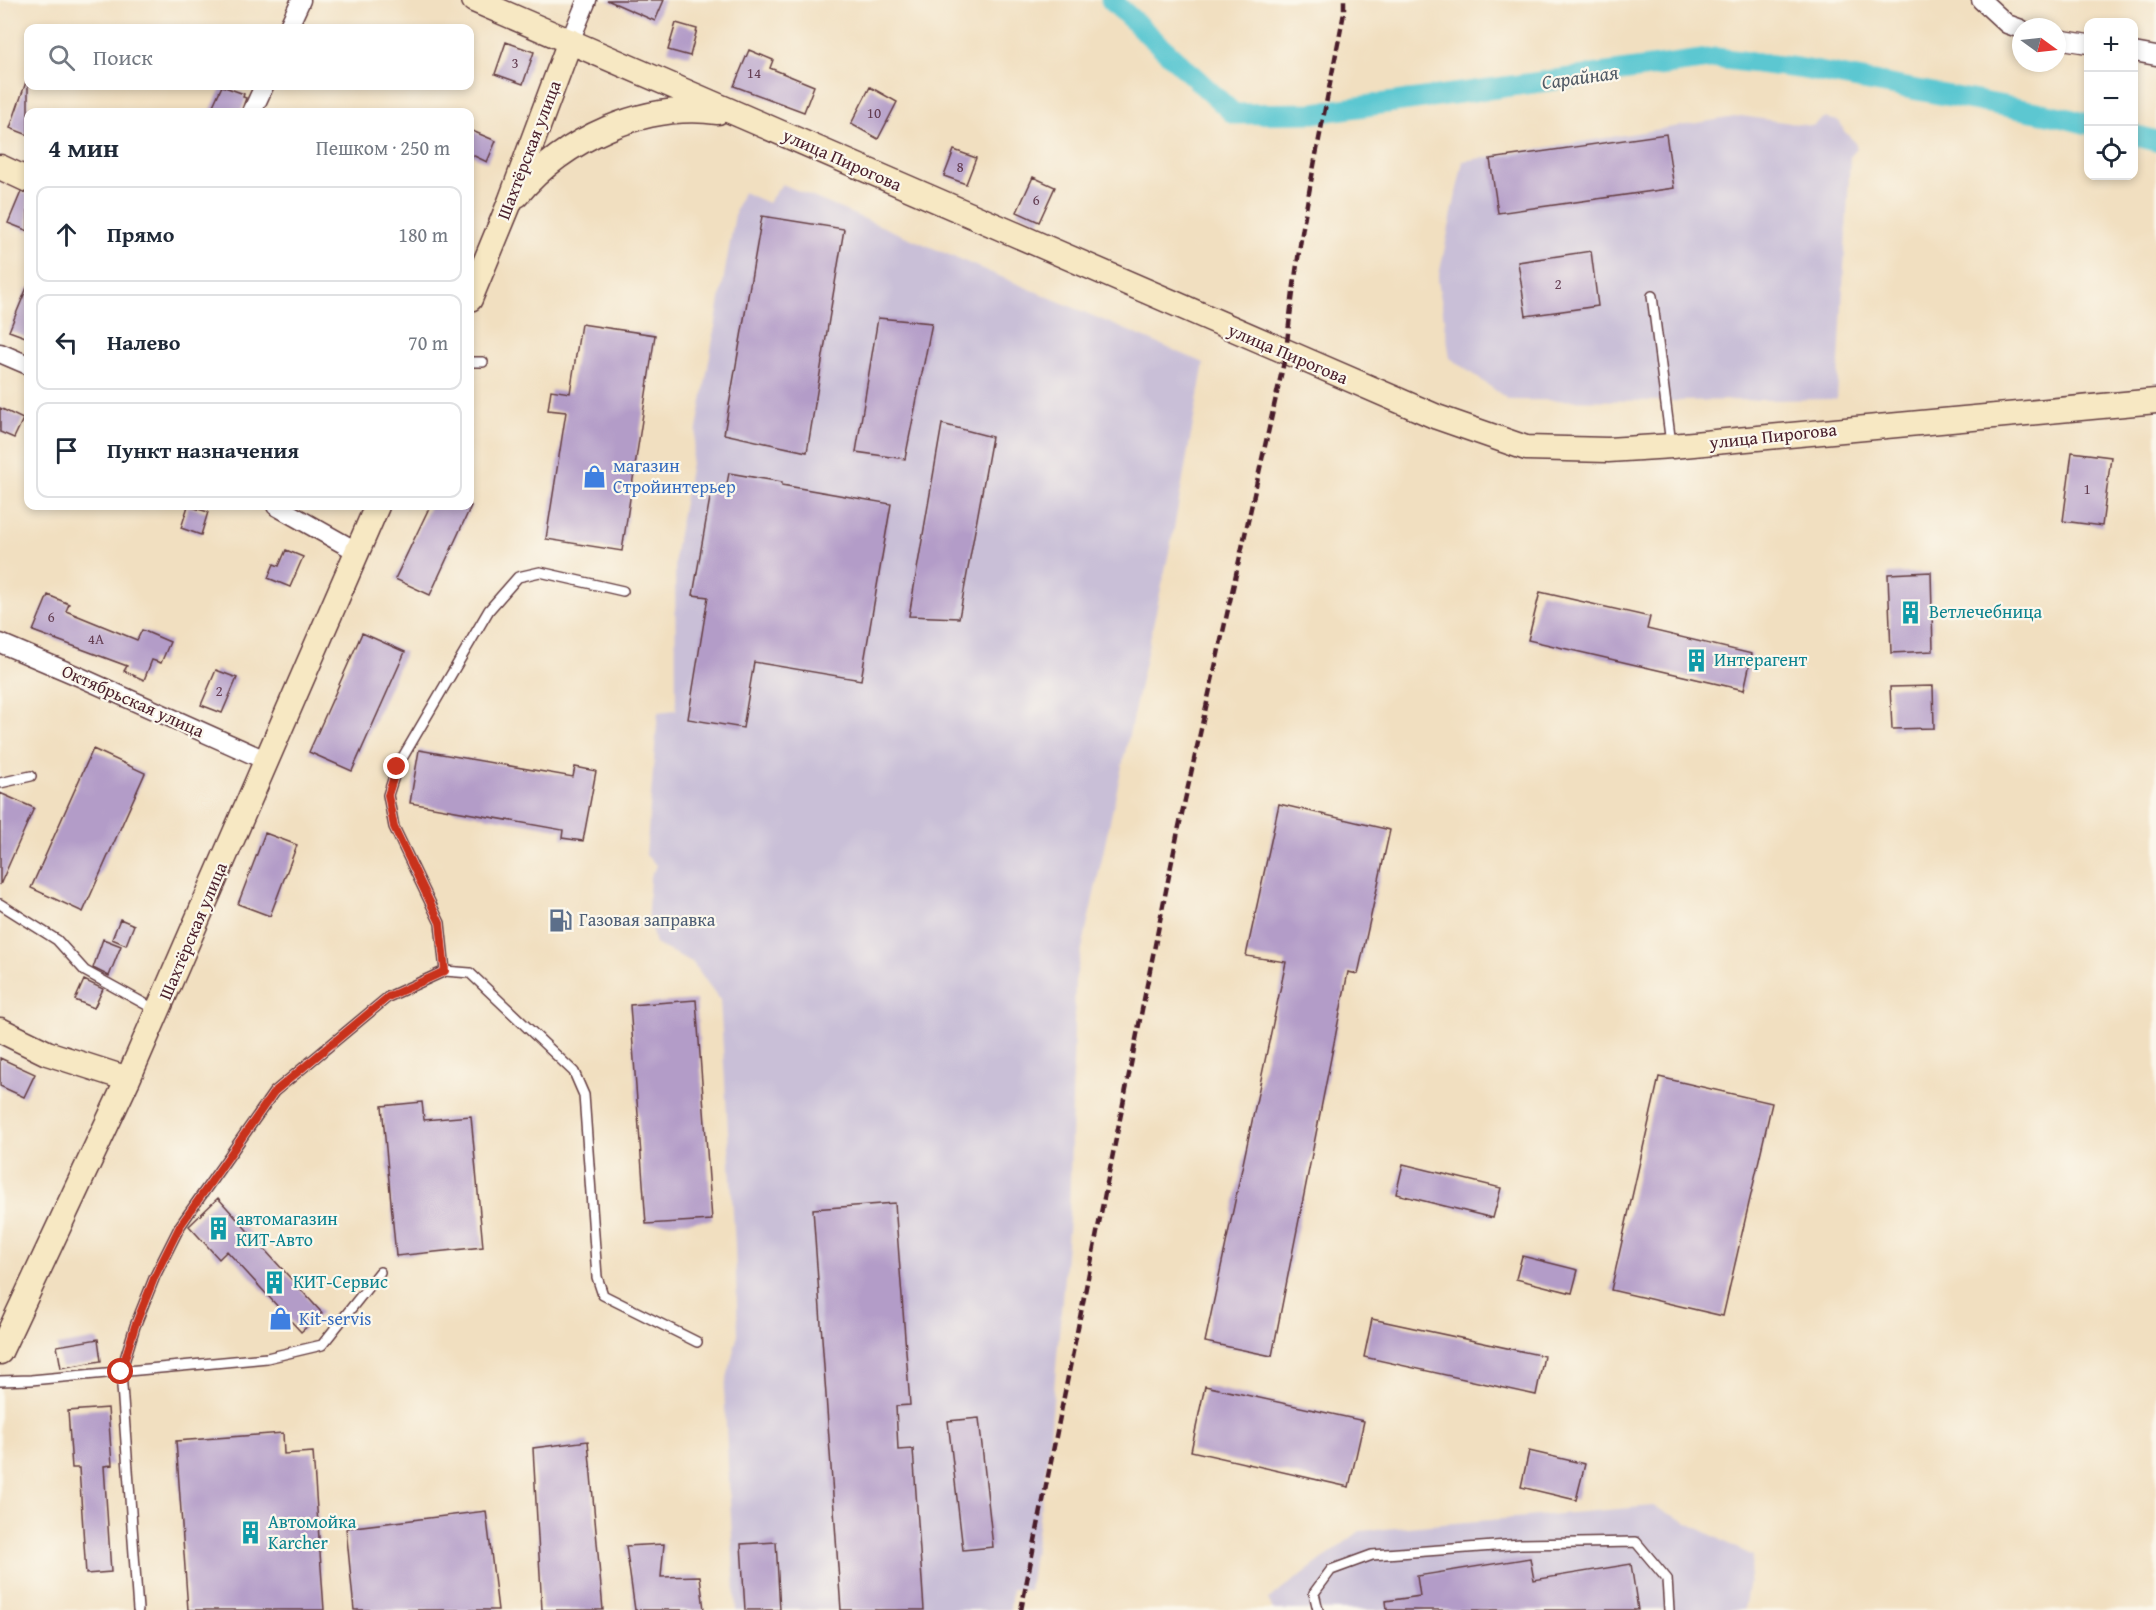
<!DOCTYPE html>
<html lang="ru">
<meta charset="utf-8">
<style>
:root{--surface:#fff;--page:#f2f2f3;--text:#1f2937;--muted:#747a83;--line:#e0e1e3}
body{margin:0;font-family:"Gentium Book Plus",serif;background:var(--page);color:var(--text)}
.controls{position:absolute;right:18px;top:18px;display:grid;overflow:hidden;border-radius:12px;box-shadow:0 3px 9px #0003}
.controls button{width:54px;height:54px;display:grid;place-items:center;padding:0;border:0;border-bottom:2px solid var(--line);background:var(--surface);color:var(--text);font:30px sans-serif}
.compass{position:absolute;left:2012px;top:18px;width:54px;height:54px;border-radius:50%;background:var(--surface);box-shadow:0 3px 9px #0003;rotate:105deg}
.stop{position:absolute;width:18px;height:18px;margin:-14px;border:4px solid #c8321e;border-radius:50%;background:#fff}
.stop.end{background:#c8321e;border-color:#fff;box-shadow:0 2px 6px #0008}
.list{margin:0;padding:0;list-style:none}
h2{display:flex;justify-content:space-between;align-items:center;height:78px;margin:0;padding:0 24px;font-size:26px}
h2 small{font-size:20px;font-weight:400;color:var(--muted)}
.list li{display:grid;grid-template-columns:39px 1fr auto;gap:18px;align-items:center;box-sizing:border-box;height:96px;margin:0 12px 12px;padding:0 12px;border:2px solid var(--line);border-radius:12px}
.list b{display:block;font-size:22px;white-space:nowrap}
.list em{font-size:20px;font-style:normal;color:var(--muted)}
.icon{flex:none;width:33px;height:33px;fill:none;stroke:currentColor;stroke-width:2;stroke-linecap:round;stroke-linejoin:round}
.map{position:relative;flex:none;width:2156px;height:1610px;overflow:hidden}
.search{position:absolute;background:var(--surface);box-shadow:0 3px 9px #0003;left:24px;top:24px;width:450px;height:66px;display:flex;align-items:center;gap:15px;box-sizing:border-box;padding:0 21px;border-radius:12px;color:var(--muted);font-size:22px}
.panel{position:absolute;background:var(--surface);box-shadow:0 3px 9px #0003;left:24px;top:108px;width:450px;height:402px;border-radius:12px}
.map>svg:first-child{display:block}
</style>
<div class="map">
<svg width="2156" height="1610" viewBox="0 0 2156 1610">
<rect width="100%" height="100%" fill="#fbf7ec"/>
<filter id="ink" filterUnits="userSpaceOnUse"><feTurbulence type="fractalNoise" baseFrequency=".0167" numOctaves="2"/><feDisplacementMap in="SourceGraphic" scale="12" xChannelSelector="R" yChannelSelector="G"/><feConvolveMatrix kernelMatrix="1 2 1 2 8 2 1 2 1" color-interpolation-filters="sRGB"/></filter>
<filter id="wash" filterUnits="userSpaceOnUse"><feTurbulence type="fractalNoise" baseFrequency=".008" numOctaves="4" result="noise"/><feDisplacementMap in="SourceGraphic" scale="24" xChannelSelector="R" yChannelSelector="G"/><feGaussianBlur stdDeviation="1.35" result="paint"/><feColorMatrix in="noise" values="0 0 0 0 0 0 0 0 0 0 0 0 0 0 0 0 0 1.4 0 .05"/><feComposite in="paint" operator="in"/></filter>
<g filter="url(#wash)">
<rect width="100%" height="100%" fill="#f1dfc0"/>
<path fill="#c9bfd7" d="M1741,116l71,10 12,-8 15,3 5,10 11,11 2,7 -7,8 -13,242 -164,2 -164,-1 -59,-42 -12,-78 25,-119z
M782,184l422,179 -31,171 -98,447 -6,239 -20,227 -20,143 -17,-1 -2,21h-274l-12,-220 14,-56 -3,-88 -15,-246 -28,-38 -37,-18 -7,-32 2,-36 7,-10 -11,-11 12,-143 18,-2 -1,-157 61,-344 7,-17 25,11z
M1654,1506l99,50 -9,54h-471l-5,-10 92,-69z"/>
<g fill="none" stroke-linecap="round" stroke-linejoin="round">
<path stroke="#5bc7d1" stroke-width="21" d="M1111,0l123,114 80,-1 402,-55 82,10 255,47 35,9
M2134,135l22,6"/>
</g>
<g id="blocks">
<path fill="#b39cc8" d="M607,0h57l-9,21z
M676,23l21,6 -7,27 -22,-6z
M506,42l28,10 -11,32 -28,-10z
M749,50l24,10 -3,8 44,18 -10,26 -70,-26z
M26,82l2,1v52l-18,-7z
M222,86l22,8 -1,3 3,1 -5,14h-31z
M870,87l27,15 -19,37 -27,-15z
M470,130l26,11 -9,21 -17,-8z
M1666,134l8,54 -176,25 -8,-54z
M954,150l22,8 -10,26 -22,-8z
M1033,177l22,10 -16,35 -22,-10z
M21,192l7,2v37l-20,-8z
M762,216l82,13 -37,223 -83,-18z
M1591,251l7,55 -72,10 -8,-54z
M28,285v53l-19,-7z
M878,318l54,5 -27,136 -49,-7z
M581,324l74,11 -33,216 -76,-12 20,-127 -18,-2 3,-20 19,3z
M0,408l23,11 -9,19 -14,-6z
M942,424l50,13 -33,181 -50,-2z
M2072,452l39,5 -9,69 -39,-5z
M729,473l53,9v3l109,19 -30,176 -107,-18 -11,66 -55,-9 20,-122 -15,-2 18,-103 14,2z
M188,506l20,6 -7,23 -20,-7z
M430,506h41l-41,89 -35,-16z
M286,550l17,7 -13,30 -22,-9 6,-14 5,2z
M1931,572l2,79 -42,2 -3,-79z
M1540,592l110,25 -3,12 105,25 -8,36 -216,-50z
M48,595l21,9 -3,7 71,29 5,-10 28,12 -9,21 -9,-3 -8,20 -20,-9 3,-5 -94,-35z
M362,633l43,19 -53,119 -43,-19z
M216,670l21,8 -15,35 -21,-8z
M1933,686l1,42 -42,1 -2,-42z
M93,749l52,24 -62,139 -52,-24z
M419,750l154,27 2,-10 21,4 -13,70 -21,-3 1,-8 -153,-27z
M0,793l34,15 -34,77z
M1279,804l111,26 -32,144 -10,-2 -76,384 -67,-14 81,-380 -40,-6z
M265,833l32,12 -27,71 -32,-12z
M120,919l14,6 -8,20 -14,-6z
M103,939l18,7 -12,30 -16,-8z
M84,980l19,9 -9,19 -19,-8z
M696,1000l16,220 -66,4 -16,-219z
M0,1058l35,16 -11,23 -24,-11z
M1659,1077l113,26 -49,213 -112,-26z
M422,1102l2,18 47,-4 12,131 -87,9 -14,-150z
M1403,1164l98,24 -8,30 -97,-24z
M218,1198l104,115 -21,19 -74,-81 -8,8 -30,-33z
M895,1203l15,202 -14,1 2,44 15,-1 11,161h-83l-28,-401z
M1522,1256l56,14 -6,23 -56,-14z
M1372,1319l172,37 -8,39 -172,-38z
M98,1339l3,22 -40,7 -4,-22z
M1205,1386l159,35 -15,66 -158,-36z
M108,1408l4,57 -8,1 7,106 -25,2 -7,-106h-7l-4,-57z
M979,1418l14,129 -30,3 -15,-129z
M283,1433l1,21 29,-2 11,158h-136l-12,-169z
M588,1441l15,169h-61l-9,-162z
M1529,1451l56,13 -9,36 -55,-13z
M486,1511l12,99h-144l-8,-82z
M776,1542l4,68h-35l-4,-66z
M664,1544l-3,33 39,-1 4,34h-69l-9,-64z
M1530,1558l4,22 97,-16 7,46h-251l-1,-9 34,-5 -3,-20z"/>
</g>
</g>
<g filter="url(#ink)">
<use href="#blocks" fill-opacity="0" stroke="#633c41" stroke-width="1.5"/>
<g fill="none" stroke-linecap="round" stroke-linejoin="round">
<defs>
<path id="lane" d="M1652,296l19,148
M470,362h13
M0,783l31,-7
M0,904l57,36 28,31 71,39
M445,971l-5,-48 -46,-96 -6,-32 9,-28 92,-157 29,-33 22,-5 83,19
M0,1381l31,-1 236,-22 55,-13 58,-73
M138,1610l-17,-238 14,-46 20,-50 25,-50 94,-134 114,-95 57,-26 25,2 104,99 10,23 13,182 6,18 94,47
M1318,1610l-4,-17 17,-23 41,-15 149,-11 115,-2 31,37 2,31"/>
<path id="street" d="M1981,0l26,24 14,5
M288,28l13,-28
M2057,39l31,5
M570,41l17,-41
M2134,52l22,4
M252,112l12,-26
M0,353l28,12
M276,506l80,45
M0,643l80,34 185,83"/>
<path id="secondary" d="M474,0l963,417 89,31 82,2 64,-4 484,-45
M0,167l28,13
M517,195c47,-56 127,-93 201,-83
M470,299l40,-97 60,-161
M0,1030l47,23 81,26
M0,1352l128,-273 249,-573"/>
</defs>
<use href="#lane" stroke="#633c41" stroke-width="12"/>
<use href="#street" stroke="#633c41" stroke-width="21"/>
<use href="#secondary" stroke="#633c41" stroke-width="27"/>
<use href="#lane" stroke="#fff" stroke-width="9"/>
<use href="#street" stroke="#fff" stroke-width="18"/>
<use href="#secondary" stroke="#f7e8c3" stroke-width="24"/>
<path stroke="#4a1f2b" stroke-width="4.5" stroke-dasharray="9 4.5" stroke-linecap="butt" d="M1021,1610l157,-779 108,-478c11,-115 36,-227 58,-340v-13"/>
</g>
</g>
<g fill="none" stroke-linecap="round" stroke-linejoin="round" filter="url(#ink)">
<path stroke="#c8321e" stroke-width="8" d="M121,1372l14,-46 20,-50 25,-50 94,-134 114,-95 57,-26 -5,-48 -46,-96 -6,-32 9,-28"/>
</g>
<defs>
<symbol id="shop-bare" viewBox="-9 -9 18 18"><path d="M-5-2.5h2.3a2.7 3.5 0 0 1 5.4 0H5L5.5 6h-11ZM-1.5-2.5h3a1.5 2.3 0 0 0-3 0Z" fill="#3f7fe0" stroke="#fbf7ec" stroke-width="2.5" paint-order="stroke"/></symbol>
<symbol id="building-bare" viewBox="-9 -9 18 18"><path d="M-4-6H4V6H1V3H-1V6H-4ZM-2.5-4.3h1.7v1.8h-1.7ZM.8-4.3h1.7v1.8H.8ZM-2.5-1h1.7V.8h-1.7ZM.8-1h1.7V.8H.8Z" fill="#0f9aa8" stroke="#fbf7ec" stroke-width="2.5" paint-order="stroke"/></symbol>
<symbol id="fuel-bare" viewBox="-9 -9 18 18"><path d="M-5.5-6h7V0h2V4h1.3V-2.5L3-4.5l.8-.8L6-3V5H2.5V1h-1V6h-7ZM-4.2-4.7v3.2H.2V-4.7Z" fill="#5c6f8a" stroke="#fbf7ec" stroke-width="2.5" paint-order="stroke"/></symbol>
</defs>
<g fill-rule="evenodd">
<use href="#shop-bare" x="578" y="460" width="33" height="33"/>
<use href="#building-bare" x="1894" y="596" width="33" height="33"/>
<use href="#building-bare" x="1680" y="644" width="33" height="33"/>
<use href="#fuel-bare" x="544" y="904" width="33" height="33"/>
<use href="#building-bare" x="202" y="1212" width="33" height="33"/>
<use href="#building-bare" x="258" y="1266" width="33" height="33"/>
<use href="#shop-bare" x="264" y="1302" width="33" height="33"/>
<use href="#building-bare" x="234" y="1516" width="33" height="33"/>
</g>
<g text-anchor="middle" stroke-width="4.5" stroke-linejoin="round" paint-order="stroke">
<g font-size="15" fill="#643e52">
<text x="515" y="68">3</text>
<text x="754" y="78">14</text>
<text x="874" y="118">10</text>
<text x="960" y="172">8</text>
<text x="1036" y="205">6</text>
<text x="1558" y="289">2</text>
<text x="2087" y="494">1</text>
<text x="51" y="622">6</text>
<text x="96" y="644">4А</text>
<text x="219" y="696">2</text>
</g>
<g font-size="18" fill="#4a1f2b" stroke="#fbf7ec">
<text transform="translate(529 150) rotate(-69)" y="6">Шахтёрская улица</text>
<text transform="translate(842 160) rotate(24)" y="6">улица Пирогова</text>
<text transform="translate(1288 354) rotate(23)" y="6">улица Пирогова</text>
<text transform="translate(1773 436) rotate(-6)" y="6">улица Пирогова</text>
<text transform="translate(133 701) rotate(24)" y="6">Октябрьская улица</text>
<text transform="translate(193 931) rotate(-67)" y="6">Шахтёрская улица</text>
</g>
<g font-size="18" fill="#366cbe" stroke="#fbf7ec" text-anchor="start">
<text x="613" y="472">магазин<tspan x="613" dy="21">Стройинтерьер</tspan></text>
<text x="299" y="1325">Kit-servis</text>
</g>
<g font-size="18" fill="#0d838f" stroke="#fbf7ec" text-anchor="start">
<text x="1929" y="618">Ветлечебница</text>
<text x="1714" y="666">Интерагент</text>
<text x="236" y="1225">автомагазин<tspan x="236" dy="21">КИТ-Авто</tspan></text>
<text x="293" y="1288">КИТ-Сервис</text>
<text x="268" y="1528">Автомойка<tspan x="268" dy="21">Karcher</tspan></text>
</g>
<g font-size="18" fill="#4e5e75" stroke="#fbf7ec" text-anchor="start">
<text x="579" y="926">Газовая заправка</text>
</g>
<g font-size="20" font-style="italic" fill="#505a65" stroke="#fbf7ec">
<text transform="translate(1580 77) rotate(-8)" y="7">Сарайная</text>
</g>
</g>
</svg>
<div class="controls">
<button>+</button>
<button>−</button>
<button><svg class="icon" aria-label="locate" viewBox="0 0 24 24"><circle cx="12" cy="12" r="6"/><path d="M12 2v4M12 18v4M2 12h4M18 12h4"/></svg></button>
</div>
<svg class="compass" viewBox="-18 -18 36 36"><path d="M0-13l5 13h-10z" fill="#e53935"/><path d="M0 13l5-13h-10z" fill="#747a83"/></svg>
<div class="stop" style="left:121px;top:1372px"></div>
<div class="stop end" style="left:397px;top:767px"></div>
<div class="search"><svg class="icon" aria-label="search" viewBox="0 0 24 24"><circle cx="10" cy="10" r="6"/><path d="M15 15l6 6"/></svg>Поиск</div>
<section class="panel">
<h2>4 мин<small>Пешком · 250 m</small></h2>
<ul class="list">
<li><svg class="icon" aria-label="ahead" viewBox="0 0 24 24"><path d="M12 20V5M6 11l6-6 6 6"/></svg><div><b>Прямо</b></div><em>180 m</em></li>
<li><svg class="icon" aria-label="left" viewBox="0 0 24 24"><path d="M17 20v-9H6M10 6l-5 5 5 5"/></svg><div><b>Налево</b></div><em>70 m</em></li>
<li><svg class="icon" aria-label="arrive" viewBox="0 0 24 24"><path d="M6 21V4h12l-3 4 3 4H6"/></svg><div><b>Пункт назначения</b></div></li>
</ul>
</section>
</div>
